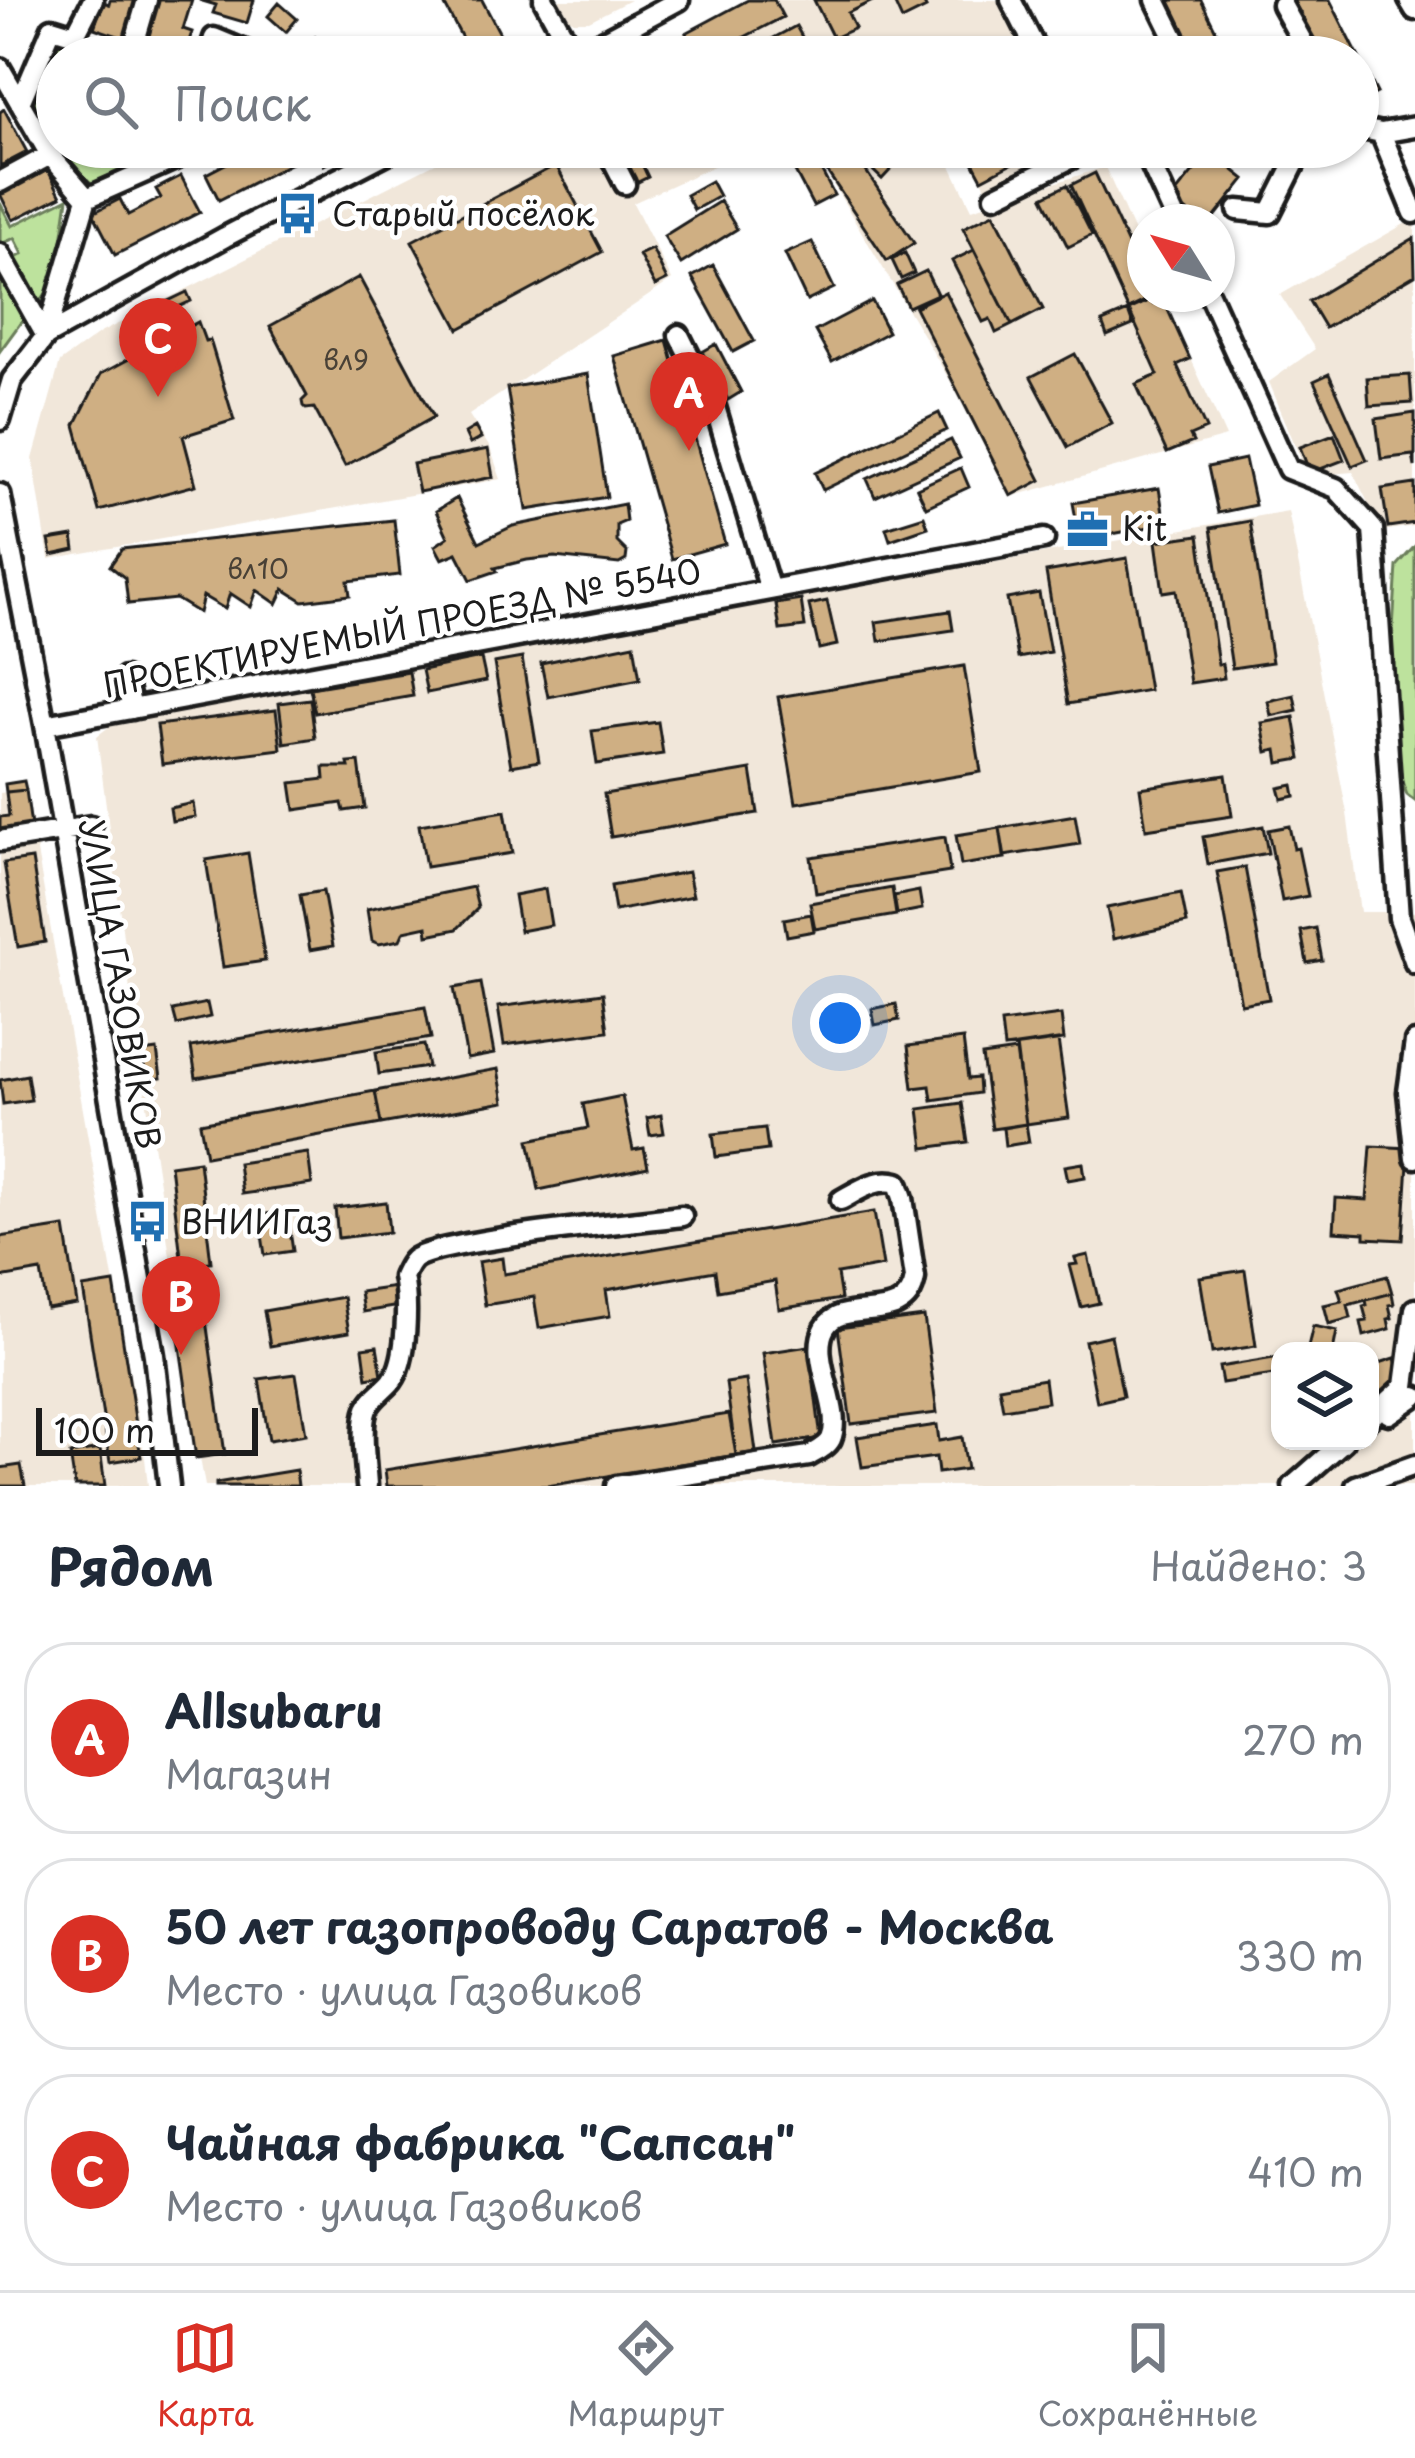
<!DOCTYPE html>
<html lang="ru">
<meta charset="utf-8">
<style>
:root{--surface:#fff;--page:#f6f6f7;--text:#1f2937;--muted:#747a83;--line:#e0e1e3;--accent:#d93025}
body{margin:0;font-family:"Playpen Sans",sans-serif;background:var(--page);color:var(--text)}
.controls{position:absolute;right:36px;bottom:36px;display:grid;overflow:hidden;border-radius:24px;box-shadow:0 3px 9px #0004}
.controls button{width:108px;height:108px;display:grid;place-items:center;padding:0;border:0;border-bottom:3px solid var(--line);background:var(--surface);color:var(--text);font:60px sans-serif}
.compass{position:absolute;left:1127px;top:204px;width:108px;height:108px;border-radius:50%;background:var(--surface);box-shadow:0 3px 9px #0004;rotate:307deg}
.scale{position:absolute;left:36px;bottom:30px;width:222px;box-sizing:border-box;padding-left:12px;border:6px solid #1c1c1c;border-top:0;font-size:33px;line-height:42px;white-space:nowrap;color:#1c1c1c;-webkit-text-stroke:9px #fff;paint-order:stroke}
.you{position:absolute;left:840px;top:1023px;width:42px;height:42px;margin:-30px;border:9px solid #fff;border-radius:50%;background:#1a73e8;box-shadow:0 0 0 18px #1a73e833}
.badge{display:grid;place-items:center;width:78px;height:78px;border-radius:50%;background:var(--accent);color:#fff;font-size:39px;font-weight:700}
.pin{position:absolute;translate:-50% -99px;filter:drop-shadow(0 3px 6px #0008)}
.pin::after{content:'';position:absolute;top:63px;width:42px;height:36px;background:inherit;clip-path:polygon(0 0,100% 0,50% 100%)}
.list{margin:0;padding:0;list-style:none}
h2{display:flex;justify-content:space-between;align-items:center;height:156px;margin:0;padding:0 48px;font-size:51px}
h2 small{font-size:39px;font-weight:400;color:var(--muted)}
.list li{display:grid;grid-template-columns:78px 1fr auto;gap:36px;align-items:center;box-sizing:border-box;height:192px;margin:0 24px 24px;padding:0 24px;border:3px solid var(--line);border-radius:48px}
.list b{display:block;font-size:45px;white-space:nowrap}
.list p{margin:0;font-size:39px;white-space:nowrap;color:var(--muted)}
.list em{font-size:39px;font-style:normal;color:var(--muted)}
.icon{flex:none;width:66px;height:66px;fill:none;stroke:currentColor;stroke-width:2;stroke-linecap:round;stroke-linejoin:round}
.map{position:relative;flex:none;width:1415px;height:1486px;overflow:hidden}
.search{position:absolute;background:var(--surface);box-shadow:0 3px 9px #0004;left:36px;right:36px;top:36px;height:132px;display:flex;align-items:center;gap:30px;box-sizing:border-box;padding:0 42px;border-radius:66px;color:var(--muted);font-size:45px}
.sheet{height:804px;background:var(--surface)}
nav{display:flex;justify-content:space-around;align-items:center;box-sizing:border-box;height:168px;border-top:3px solid var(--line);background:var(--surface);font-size:33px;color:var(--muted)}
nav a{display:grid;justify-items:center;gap:6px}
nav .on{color:var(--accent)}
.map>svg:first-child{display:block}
</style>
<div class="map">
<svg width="1415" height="1486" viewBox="0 0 1415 1486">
<rect width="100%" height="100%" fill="#fff"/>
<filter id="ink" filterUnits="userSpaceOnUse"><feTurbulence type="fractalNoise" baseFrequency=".00833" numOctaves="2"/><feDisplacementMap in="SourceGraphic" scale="24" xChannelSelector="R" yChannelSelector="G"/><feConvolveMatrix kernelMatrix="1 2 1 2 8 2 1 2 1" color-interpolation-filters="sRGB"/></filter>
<g filter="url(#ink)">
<path fill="#f1e7da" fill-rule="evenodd" d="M554,0h76l-41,21h-15l-11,-6z
M748,0h249l28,57h-386z
M467,147h288l-122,56 39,77 -203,135 21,33 11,31 -452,80 -16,-100 27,-97 40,-29z
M811,147h131l30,62 133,-42 40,90v37h17l64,143 -216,60 -58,-113z
M965,147h91l2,5 -71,37z
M1415,218v308l-33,5 -29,-59 -45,4 -39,-94 46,-33 -35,-54z
M1288,511l59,302 13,99h55v574h-1210l-5,-28h-4l-22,-154 3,-2 -45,-296 -35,-270 17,-13 650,-121zM1280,1351h90v90h-90z
M26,790l119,668 3,28h-148v-693z"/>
<path fill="#bde29d" stroke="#6c7f5c" stroke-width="3" d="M57,36l72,21h-72v90l113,2 -73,39 -41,-37 -23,-45z
M68,198l-11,79 -21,31 -25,-47 12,-7 -8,-16 -14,6 -1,-2v-39l12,23z
M0,261l27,53 -27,37z
M1415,546v255l-8,-6 -21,-57 11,-172z"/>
<path fill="#cfaf83" stroke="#1c1c1c" stroke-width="3" d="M110,0h28l-14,38 -30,-10 9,-26 6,2z
M159,0h33l-9,29 9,3 -8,25h-12l-29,-9z
M199,0h55l-7,23 -34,-10 3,-8z
M442,0h40l25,47 -20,10h-60l35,-19z
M748,0h26l9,17 -77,40h-7l-13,-24z
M814,0h61l-27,13 7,15 -22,10z
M893,0h29l4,8 -24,12z
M1164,0h37l28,57h-37z
M1293,0h37l47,93 -19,10v-46h-35z
M279,3l18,16 -11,13 -18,-16z
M796,26l17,31h-75z
M315,37l11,20h-36l-3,-6z
M671,40l9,17h-41l13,-7z
M4,109l23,43 -27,14v-54z
M258,147h73l6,11 -13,7 -7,-15 -98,50 -13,-26z
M611,147h23l14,30 -18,9z
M786,147h23l25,48 -21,11 -30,-57z
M821,147h29l64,96 -27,18 -73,-109z
M863,147h49l-30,32 -26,-25z
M965,147h78l-61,32z
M1210,151l35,28 -34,43h-11l-29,-23z
M44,162l17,34 -48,24 -13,-26v-9z
M556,165l46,87 -143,77 -47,-88z
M1095,173l50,108v13h6l2,3 -25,12 -57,-124z
M181,176l19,36 -85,43 -22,-42 27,-14 8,16 33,-17 -5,-9z
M711,181l8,15 -25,14 -8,-15z
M1067,185l25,50 -24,12 -25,-50z
M720,201l17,28 -56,35 -17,-28z
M994,213l49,96 -31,16 -49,-97z
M1414,238l1,37 -90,53 -16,-27z
M812,242l22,46 -27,13 -22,-47z
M652,249l15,31 -12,6 -16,-31z
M974,250l38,75 -16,8 -6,-14 -7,3 -31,-61z
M905,253l9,20 -13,6 -9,-19z
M713,265l41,76 -21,11 -41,-75z
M926,271l11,23 -29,13 -11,-22z
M359,277l75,140 -89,49 -31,-58 -8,1 -3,-3 -1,-5 5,-5 -37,-70z
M187,292l4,9 -26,12 -5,-8z
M945,292l96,188 -30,16 -96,-189z
M1163,299l27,60 -13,6 29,64 -16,7 3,6 -26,11 -31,-69 22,-9 -29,-65 22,-10 2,4z
M872,301l16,31 -56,30 -17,-31z
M1128,311l5,14 -26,11 -5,-14z
M198,322l7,19 5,-1 24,80 -51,16 13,49 -97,26 -24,-86 26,-51z
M667,340l58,204 -53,15 -58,-203z
M716,344l25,48 -13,8 -26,-48z
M1075,354l37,69 -44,24 -37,-70z
M588,374l19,123 -80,13 -20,-122z
M1329,374l38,86 -15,6 -38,-85z
M1410,375l2,28 -43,3 -2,-28z
M939,413l8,17 -124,60 -8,-17z
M1415,413v54l-2,-12 -32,4 -5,-40z
M475,427l6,11 -11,6 -5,-11z
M1334,434l10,26 -34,13 -10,-26z
M951,440l9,18 -85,39 -8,-18z
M488,449l5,28 -74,15 -6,-28z
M1245,459l10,46 -37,8 -10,-46z
M961,468l8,19 -43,20 -9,-19z
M1415,484v39l-27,4 -6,-38z
M1159,488l6,36 -85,16 -7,-37z
M457,498l22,44 34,-16 111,-22 2,17 -9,4v17l10,10 -1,8 -7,4 -64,-7 -28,3 -32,8 2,3 -26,9 -14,-27 -15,6 -7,-13 13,-9 -12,-26z
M924,516l4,11 -38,13 -4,-12z
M394,520l6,55 -52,6 2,14 -47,6 -19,-12 -7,15 -20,-14 -6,17 -21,-14 -5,16 -22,-13 -4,17 -23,-14 -48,5 -3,-26 -15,-12 12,-17z
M1250,521l22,141 -40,6 -21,-140z
M1199,535l19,129h4l2,14 -34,5 -14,-93 -13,2 -7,-51z
M73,536l2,14 -23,5 -3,-15z
M1127,558l22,132 -81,14 -22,-132z
M1039,593l11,59 -32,6 -11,-59z
M801,600l4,27 -25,3 -4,-26z
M827,601l10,44 -18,4 -10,-44z
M950,611l3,19 -74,11 -3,-19z
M634,644l6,35 -92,18 -7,-34z
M481,658l5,23 -59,12 -5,-23z
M522,658l17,103 -28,5 -17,-103z
M964,666l17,106 -185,31 -18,-106z
M409,672l4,24 -98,17 -5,-25z
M1294,695l3,15 -26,6 -3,-15z
M310,699l5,39 -31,5 -5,-40z
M276,710l5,39 -119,15 -5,-39z
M1294,717l7,42 -22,4 -2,-13 -10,2 -5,-29z
M658,722l5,32 -66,10 -5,-33z
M359,762l6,46 -21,3 -2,-8 -47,7 -4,-27 34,-4 -1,-12h25l-1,-4z
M751,770l7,43 -147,24 -7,-43z
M1226,775l6,41 -86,13 -6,-41z
M24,781l2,9 -20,2 -1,-8z
M1293,785l2,11 -13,3 -3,-11z
M26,790l5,36 -31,5v-14l9,-1 -3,-24z
M193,803l2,14 -23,4 -2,-13z
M505,811l7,42 -86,14 -7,-42z
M1075,815l5,29 -76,12 -4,-28z
M1263,826l5,27 -60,11 -5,-27z
M1289,826l5,23 4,-1 10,48 -26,5 -14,-71z
M1000,828l5,30 -44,7 -5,-30z
M945,837l5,35 -134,21 -5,-36z
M248,853l17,108 -42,6 -17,-107z
M32,859l13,83 -27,5 -14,-84z
M1245,867l24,132 -28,5 -24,-132z
M688,872l5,24 -78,15 -4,-25z
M473,887l5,21 -21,21 -29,6 -1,-9 -23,5 -4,9 -21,4 -7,-3 -5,-32z
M892,888l4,27 -81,14 -5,-26z
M545,889l6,36 -31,6 -6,-36z
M323,891l10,55 -23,4 -10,-55z
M919,891l3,18 -25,5 -3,-18z
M1181,893l6,30 -74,16 -6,-31z
M811,914l3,17 -27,5 -3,-17z
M1316,928l6,32 -15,3 -6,-32z
M481,983l13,71 -27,5 -13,-71z
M603,993l5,38 -104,14 -6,-38z
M207,1003l3,14 -33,8 -4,-15z
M896,1004l3,16 -24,5 -3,-16z
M425,1007l6,31 -235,40 -5,-31z
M1061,1015l3,25 -60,8 -3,-25z
M963,1039l5,40 10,-1 1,15 -47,7 -2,-14 -17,2 -5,-42z
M1058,1040l11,78 -43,6 -10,-78z
M424,1045l4,22 -49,7 -3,-22z
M157,1050l4,28 -15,2 -4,-28z
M1016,1051l10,73 -34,5 -10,-73z
M498,1069l6,33 -123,22 -6,-33z
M27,1075l4,25 -28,4 -3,-24z
M375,1091l6,33 -175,32 -6,-33z
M622,1096l11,54 11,-2 4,19 -109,23 -10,-50 59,-12 -5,-24z
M962,1103l6,39 -44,6 -5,-39z
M661,1115l3,18 -14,2 -3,-17z
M1026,1124l3,18 -24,4 -2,-18z
M765,1128l3,22 -52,7 -3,-23z
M1371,1146l38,2 -6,92 -38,-2v-5l-31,-2 2,-33 31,2z
M308,1153l4,31 -70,10 -4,-31z
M199,1161l12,101 -29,3 -12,-100z
M1083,1163l2,14 -17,3 -3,-14z
M386,1202l3,30 -51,6 -3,-30z
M287,1211l6,40 -28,4 -6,-40z
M874,1212l9,54 -46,8 4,25 -62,10 -4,-28 -57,10 -3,-20 -109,19 4,26 -71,12 -5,-31 -49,8 -7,-43 24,-4 2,16z
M65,1227l12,77 -30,5 -6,-38 -41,7v-41z
M1088,1255l11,48 -18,4 -11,-42 7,-1 -2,-6z
M1245,1270l11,76 -44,7 -12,-76z
M1387,1276l5,17 -44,12 3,13 -22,6 -5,-19 18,-4 -4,-12z
M114,1283l27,174 -31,5 -27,-174z
M396,1287l3,19 -36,6 -3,-20z
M1392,1293l2,11 -5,1 3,13 -4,1 2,10 -26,7 -3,-14 6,-1 -4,-15 4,-1 -1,-5z
M343,1297l6,35 -79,14 -6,-35z
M203,1299l22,155 -29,4 -22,-154z
M924,1317l13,96 -86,11 -13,-96z
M1313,1326l24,5 -4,20h-26z
M1111,1335l12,61 -26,6 -12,-61z
M377,1346l5,29 -15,3 -4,-30z
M809,1346l12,92 -45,7 -13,-92z
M1280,1357v17l-58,9 -3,-16z
M1395,1358l8,27 -33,9v-28z
M296,1374l10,60 -37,6 -10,-61z
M1044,1379l3,23 -44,7 -4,-22z
M746,1380l10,72 -20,3 -10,-72z
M729,1414l7,41 -189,31h-160l-2,-16z
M937,1425l2,16 23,-4 5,32 -29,4 -2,-16 -74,10 -5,-30z
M100,1449l5,37h-30l-5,-32z
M21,1465l4,21h-25v-18z
M296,1470l2,16h-82v-3z"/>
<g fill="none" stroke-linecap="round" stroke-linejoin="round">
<defs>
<path id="minor" d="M147,0l-14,48 25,9
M544,0l31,56
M1011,0l29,57
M1156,0l28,57
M1409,0l6,10
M1282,5l29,52
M208,57l6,-19 46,19
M573,57l106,-57
M0,68l50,87 37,43 115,-51
M20,103l32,-75 23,7 18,-35
M1358,128l23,5 34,-6
M1381,133l33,80
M606,147l19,37
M1143,147l34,75
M0,182l50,-27
M995,196l91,-45 1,-4
M1238,210l32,3 33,-66
M0,254l46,82
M1209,294l79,175 48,19 37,41 26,389 16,45
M679,335l36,72 55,183
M46,336l41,-138
M0,420l12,-40 34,-44 179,-99 174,-90
M0,494l45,231 109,630 15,131
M125,678l7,31
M45,725l999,-186
M0,841l91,-15
M1415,1042l-7,50 7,66
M1389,1414l26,-18
M1370,1418l35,-32 10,-77
M367,1486c-1,-20 -7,-59 0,-77 6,-13 17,-18 25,-28 16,-21 16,-80 11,-104 3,-6 5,-12 10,-17 19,-19 229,-39 269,-44
M616,1486l193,-30c8,-5 18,-9 22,-17 13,-30 -23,-81 -6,-111 17,-32 82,2 90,-50l-12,-80 -5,-15c-21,-6 -39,7 -57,17
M1293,1486l51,-45
M1356,1486l59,-21"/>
</defs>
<use href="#minor" stroke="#1c1c1c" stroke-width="27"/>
<use href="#minor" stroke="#fff" stroke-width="18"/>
</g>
</g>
<defs>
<symbol id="bus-bare" viewBox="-9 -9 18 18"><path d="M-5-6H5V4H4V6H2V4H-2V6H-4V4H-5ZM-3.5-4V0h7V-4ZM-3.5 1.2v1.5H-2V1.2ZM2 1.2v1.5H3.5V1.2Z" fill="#1f6fb2" stroke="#fff" stroke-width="2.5" paint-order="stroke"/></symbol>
<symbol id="office-bare" viewBox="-9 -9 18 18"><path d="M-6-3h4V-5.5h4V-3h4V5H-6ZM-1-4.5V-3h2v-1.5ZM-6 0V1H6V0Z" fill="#1f6fb2" stroke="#fff" stroke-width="2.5" paint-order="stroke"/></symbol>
</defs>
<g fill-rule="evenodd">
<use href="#bus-bare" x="268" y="184" width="59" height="59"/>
<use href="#office-bare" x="1058" y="500" width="59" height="59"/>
<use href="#bus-bare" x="118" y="1192" width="59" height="59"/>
</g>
<g text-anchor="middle" stroke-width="9" stroke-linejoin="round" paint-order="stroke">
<g font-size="27" fill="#494136">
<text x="346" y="370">вл9</text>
<text x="258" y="579">вл10</text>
</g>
<g font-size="33" fill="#1c1c1c" stroke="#fff" text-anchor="start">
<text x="332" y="226">Старый посёлок</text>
<text x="1122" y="541">Kit</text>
<text x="181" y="1234">ВНИИГаз</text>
</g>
<g font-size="33" fill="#1c1c1c" stroke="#fff">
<text transform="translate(402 628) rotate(-11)" y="12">ПРОЕКТИРУЕМЫЙ ПРОЕЗД № 5540</text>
<text transform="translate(120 984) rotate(80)" y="12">УЛИЦА ГАЗОВИКОВ</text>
</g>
</g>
</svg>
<div class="controls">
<button><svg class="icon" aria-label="layers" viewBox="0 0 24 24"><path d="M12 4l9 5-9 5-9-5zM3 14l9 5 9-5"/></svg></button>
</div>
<svg class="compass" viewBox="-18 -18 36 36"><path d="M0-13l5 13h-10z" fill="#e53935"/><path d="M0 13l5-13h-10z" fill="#747a83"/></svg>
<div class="scale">100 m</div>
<div class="you"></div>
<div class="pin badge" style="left:689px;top:451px">A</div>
<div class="pin badge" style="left:181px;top:1355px">B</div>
<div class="pin badge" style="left:158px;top:397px">C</div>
<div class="search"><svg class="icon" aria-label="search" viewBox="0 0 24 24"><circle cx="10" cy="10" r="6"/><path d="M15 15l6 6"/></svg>Поиск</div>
</div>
<section class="sheet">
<h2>Рядом<small>Найдено: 3</small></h2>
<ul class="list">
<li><span class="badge">A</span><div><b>Allsubaru</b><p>Магазин</p></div><em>270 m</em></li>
<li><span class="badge">B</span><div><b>50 лет газопроводу Саратов - Москва</b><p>Место · улица Газовиков</p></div><em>330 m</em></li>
<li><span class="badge">C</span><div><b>Чайная фабрика &quot;Сапсан&quot;</b><p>Место · улица Газовиков</p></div><em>410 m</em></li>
</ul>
</section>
<nav>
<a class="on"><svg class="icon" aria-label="map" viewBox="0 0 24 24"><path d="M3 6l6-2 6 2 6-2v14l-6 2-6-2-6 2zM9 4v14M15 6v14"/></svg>Карта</a>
<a><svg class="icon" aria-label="directions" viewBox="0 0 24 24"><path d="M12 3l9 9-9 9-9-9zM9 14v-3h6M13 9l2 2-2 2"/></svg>Маршрут</a>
<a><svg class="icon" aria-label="saved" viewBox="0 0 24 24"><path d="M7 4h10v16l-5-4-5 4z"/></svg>Сохранённые</a>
</nav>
